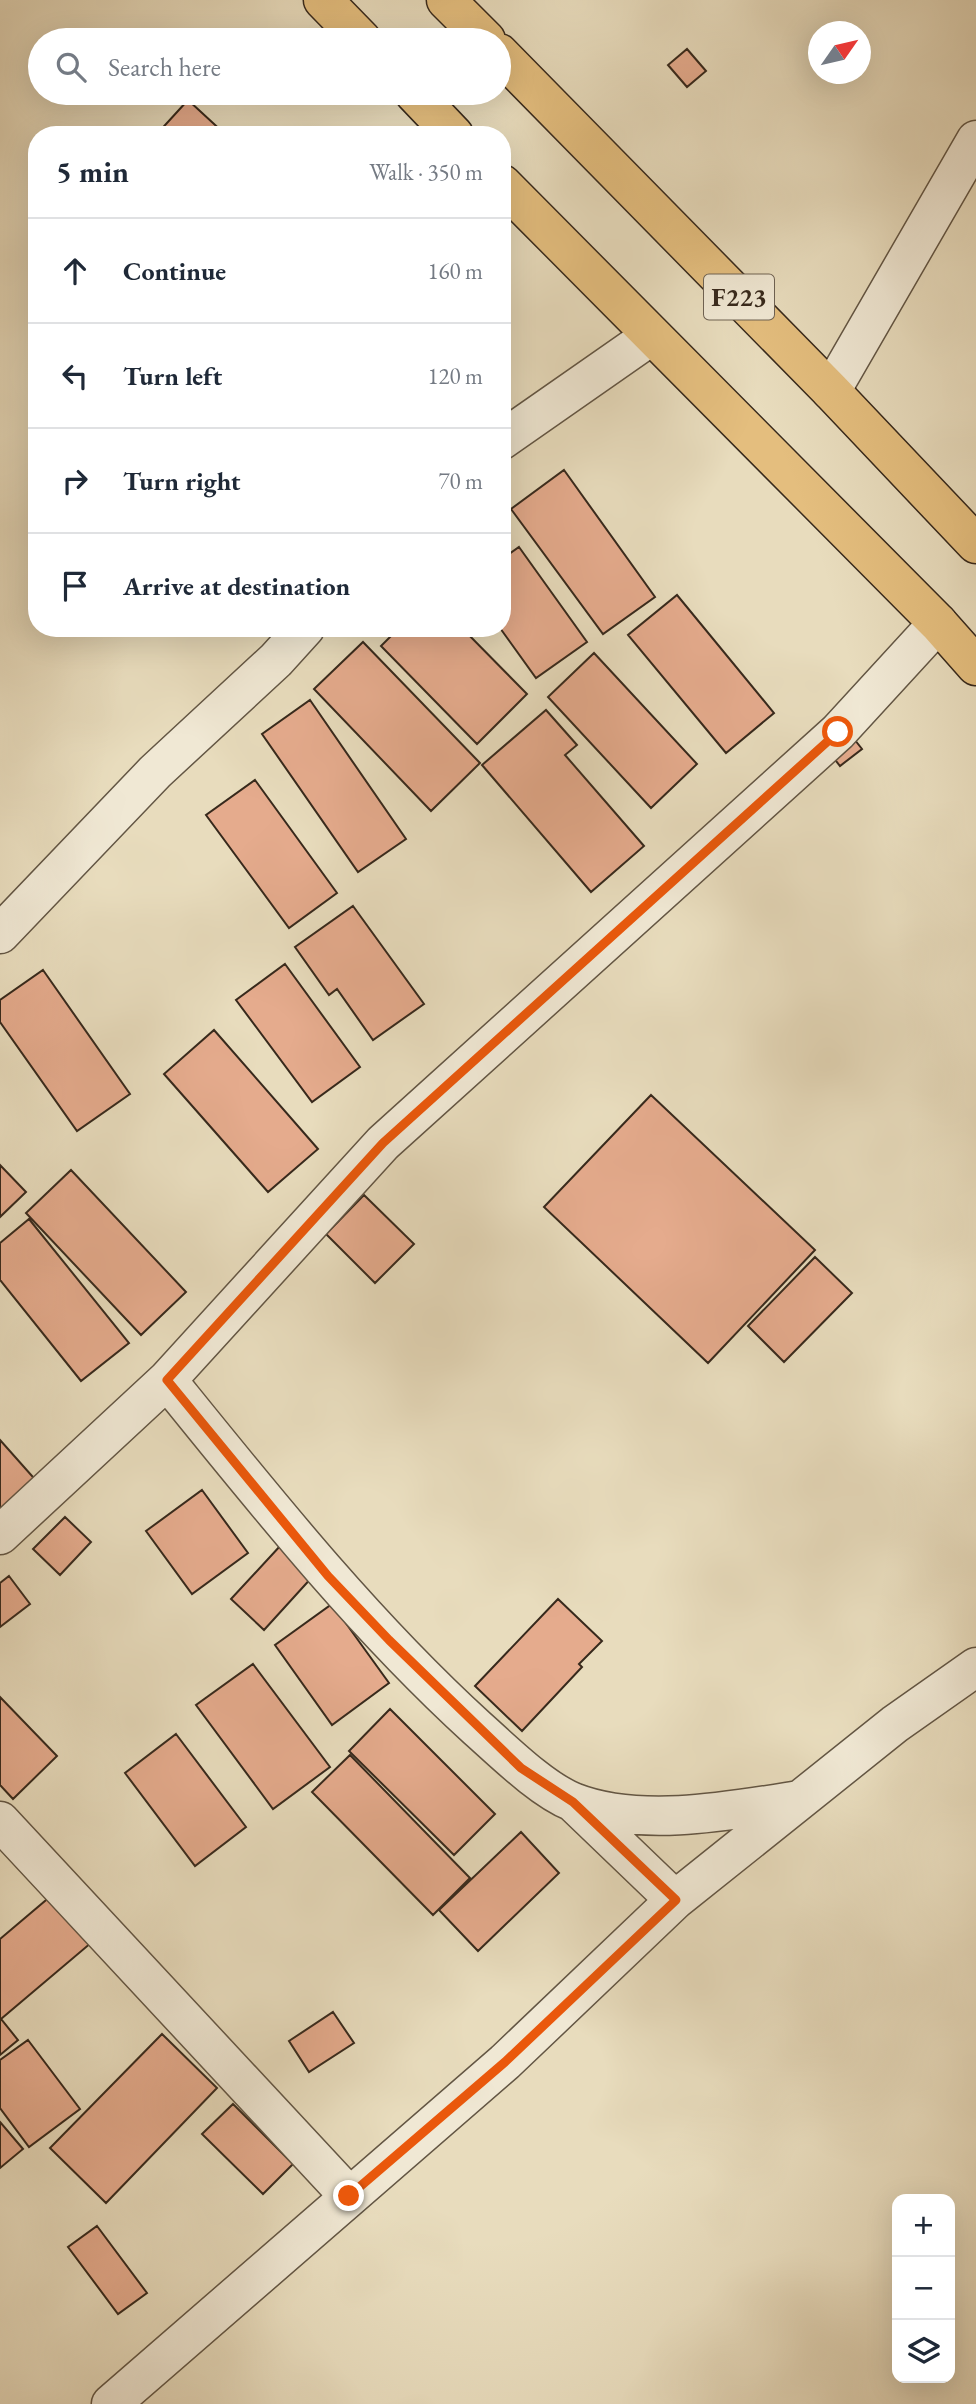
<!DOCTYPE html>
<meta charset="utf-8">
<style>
:root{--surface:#fff;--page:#f6f6f7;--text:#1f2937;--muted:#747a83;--line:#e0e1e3}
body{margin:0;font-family:"EB Garamond",serif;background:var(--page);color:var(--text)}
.controls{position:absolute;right:21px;bottom:21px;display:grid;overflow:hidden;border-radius:14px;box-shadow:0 7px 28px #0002}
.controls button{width:63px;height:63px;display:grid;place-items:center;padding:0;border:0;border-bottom:2px solid var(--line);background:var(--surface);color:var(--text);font:35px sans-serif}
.compass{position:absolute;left:808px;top:21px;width:63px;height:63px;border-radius:50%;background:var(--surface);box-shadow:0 7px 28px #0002;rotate:56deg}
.stop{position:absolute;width:21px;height:21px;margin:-16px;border:5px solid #ea580c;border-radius:50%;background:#fff}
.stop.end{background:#ea580c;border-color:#fff;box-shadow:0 2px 7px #0008}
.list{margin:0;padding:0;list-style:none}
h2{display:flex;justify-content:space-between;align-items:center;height:91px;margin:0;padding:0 28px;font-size:30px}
h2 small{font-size:23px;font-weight:400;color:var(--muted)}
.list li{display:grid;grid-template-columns:46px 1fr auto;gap:21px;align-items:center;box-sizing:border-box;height:105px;padding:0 28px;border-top:2px solid var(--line)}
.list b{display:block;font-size:26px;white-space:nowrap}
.list em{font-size:23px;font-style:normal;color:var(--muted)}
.icon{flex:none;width:38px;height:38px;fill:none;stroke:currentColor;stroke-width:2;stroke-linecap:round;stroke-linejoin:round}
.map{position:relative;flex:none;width:976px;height:2404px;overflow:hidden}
.search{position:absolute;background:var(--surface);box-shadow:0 7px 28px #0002;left:28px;top:28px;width:483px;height:77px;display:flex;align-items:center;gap:18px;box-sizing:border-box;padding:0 24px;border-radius:38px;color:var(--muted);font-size:26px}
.panel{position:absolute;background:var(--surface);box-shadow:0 7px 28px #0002;left:28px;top:126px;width:483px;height:511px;border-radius:28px}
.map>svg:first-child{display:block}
</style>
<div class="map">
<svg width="976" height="2404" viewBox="0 0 976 2404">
<rect width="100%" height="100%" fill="#e8dcbd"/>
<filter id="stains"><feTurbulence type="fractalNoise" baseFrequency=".00286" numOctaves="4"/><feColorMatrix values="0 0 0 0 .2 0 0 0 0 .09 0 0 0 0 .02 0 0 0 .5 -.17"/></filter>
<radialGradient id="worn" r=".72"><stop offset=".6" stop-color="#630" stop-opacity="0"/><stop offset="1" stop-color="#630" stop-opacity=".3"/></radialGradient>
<path fill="#e5ab8d" stroke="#37291c" stroke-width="2" d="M687,49l19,22 -19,16 -19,-22z
M188,100l38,35h-70z
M564,470l91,127 -52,37 -92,-125z
M519,547l68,95 -51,36 -36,-50 2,-69z
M677,595l97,118 -48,40 -98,-118z
M399,628h63l65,66 -50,50 -96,-98z
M363,642l117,121 -49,48 -117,-122z
M594,653l103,111 -46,44 -103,-111z
M310,700l96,139 -48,33 -96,-138z
M546,710l31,35 -12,10 79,91 -53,46 -109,-127z
M847,730l15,19 -22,17 -15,-19z
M255,780l82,113 -48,35 -83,-113z
M353,906l71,98 -51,36 -36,-51 -8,6 -34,-48z
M285,964l75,103 -48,35 -76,-102z
M43,970l87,124 -53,37 -77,-109v-22z
M214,1030l104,119 -50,43 -104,-118z
M651,1095l164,155 -107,113 -164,-156z
M0,1165l26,27 -26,25z
M71,1170l115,122 -45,43 -115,-122z
M364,1195l50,49 -39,39 -49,-49z
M29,1219l100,124 -48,38 -81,-101v-37z
M815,1257l37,36 -68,69 -36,-36z
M0,1440l40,45 -40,36z
M202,1490l46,63 -56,41 -46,-63z
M65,1517l26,25 -31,33 -27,-26z
M281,1545l33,30 -50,55 -33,-31z
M9,1576l21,28 -30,23v-44z
M558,1599l44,42 -23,23 3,3 -60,64 -47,-45z
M332,1604l57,79 -57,42 -57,-80z
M253,1664l77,103 -57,42 -77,-104z
M0,1697l57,59 -44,43 -13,-14z
M390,1709l105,105 -41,41 -105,-104z
M176,1734l70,93 -51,39 -70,-93z
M350,1755l120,123 -37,37 -121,-123z
M521,1832l38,41 -81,78 -39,-41z
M58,1890l40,47 -97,82 17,21 -18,15v-116z
M333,2012l21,31 -45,29 -20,-31z
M162,2034l55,54 -111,115 -56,-55z
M28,2040l52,69 -51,38 -29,-39v-48z
M233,2104l60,60 -30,30 -61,-60z
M0,2122l23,27 -23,19z
M97,2226l50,67 -29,21 -50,-67z"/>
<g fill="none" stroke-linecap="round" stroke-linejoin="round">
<defs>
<path id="minor" d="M831,391l145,-251
M502,440l149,-104
M0,934l155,-162 121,-112 29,-32
M167,1380c98,121 195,243 310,348 26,23 64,61 96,74 66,26 158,9 226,-2
M0,1535l167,-155 216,-237 455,-411 100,-109
M573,1802l102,98
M0,1821l349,375
M111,2404l394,-342 170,-162 220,-176 81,-57"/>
<path id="major" d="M323,0l39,40
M446,0l40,40
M499,53l332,338 145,153
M414,93l40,42
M502,184l436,439 38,43"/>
</defs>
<use href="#minor" stroke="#635644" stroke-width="41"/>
<use href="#major" stroke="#37291c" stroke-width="41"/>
<use href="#minor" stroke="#f0e8d4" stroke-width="38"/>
<use href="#major" stroke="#e4be7e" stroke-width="38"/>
</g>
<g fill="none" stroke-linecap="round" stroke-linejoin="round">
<path stroke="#ea580c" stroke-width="9" d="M349,2196l156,-134 171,-162 -103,-98 -52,-34 -132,-128 -61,-64 -161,-196 216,-237 455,-411"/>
</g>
<g text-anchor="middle" stroke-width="6" stroke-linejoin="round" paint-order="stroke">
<rect fill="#f0e8d4" stroke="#6e6253" stroke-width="2" x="704" y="274.5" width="70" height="45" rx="5"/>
<g font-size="26" font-weight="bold" fill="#37291c">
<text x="739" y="306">F223</text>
</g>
</g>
<rect width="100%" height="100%" filter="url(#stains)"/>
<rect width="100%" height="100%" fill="url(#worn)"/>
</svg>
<div class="controls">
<button>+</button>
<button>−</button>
<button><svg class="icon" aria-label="layers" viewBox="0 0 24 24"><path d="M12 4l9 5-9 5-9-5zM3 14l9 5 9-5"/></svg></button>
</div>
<svg class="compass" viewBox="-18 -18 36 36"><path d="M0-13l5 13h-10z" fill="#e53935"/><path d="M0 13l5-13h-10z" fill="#747a83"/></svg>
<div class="stop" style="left:838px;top:732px"></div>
<div class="stop end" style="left:349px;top:2196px"></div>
<div class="search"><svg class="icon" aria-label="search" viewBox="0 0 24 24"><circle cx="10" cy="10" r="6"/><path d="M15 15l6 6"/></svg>Search here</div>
<section class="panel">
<h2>5 min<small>Walk · 350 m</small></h2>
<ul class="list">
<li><svg class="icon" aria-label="ahead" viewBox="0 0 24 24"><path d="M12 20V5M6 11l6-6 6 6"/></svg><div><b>Continue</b></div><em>160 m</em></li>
<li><svg class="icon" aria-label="left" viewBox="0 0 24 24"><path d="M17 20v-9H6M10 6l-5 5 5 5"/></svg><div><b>Turn left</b></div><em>120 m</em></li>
<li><svg class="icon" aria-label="right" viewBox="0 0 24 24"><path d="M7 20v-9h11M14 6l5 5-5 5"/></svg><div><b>Turn right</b></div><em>70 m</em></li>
<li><svg class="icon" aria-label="arrive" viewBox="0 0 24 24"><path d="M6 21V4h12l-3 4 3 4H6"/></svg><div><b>Arrive at destination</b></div></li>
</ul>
</section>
</div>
